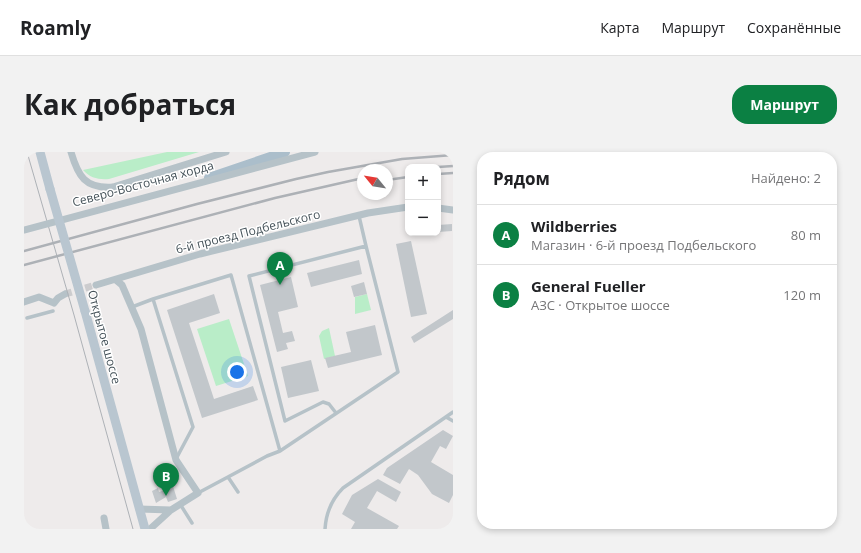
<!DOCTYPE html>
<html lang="ru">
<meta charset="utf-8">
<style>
:root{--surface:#fff;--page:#f2f2f2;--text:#202124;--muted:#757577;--line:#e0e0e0;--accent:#0b8043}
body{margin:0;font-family:"Open Sans",sans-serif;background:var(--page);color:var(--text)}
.controls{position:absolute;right:12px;top:12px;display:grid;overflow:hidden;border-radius:8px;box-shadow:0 2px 6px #0003}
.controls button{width:36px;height:36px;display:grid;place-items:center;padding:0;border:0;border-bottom:1px solid var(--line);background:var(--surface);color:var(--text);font:20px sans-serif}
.compass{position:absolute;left:333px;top:12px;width:36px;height:36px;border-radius:50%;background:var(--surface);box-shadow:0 2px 6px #0003;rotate:300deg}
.you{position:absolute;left:213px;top:220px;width:14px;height:14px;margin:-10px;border:3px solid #fff;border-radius:50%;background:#1a73e8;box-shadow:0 0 0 6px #1a73e833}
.badge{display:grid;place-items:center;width:26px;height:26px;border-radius:50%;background:var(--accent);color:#fff;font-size:13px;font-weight:700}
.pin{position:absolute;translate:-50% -33px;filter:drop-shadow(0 1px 2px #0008)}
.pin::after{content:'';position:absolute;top:21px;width:14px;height:12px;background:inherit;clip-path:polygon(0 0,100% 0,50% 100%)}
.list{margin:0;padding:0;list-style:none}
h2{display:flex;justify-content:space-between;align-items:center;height:52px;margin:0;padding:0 16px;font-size:17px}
h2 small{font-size:13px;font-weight:400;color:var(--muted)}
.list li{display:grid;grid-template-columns:26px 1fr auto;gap:12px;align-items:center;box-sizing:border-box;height:60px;padding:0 16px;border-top:1px solid var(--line)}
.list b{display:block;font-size:15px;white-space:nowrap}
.list p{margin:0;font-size:13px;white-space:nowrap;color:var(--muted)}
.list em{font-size:13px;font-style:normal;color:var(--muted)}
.map{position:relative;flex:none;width:429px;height:377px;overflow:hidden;border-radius:16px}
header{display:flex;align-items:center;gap:24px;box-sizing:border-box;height:56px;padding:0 20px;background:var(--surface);border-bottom:1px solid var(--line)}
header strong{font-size:19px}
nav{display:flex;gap:22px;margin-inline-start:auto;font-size:14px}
.intro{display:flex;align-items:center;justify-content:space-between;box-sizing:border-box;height:96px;padding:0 24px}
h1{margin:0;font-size:28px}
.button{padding:10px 18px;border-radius:16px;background:var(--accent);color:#fff;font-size:14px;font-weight:700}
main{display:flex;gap:24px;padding:0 24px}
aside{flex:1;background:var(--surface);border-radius:16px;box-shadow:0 2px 6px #0003}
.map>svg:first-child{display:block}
</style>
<header>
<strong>Roamly</strong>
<nav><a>Карта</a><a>Маршрут</a><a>Сохранённые</a></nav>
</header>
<div class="intro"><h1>Как добраться</h1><a class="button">Маршрут</a></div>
<main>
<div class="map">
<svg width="429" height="377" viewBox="0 0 429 377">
<rect width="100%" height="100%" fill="#eeebeb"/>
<path fill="#b9edc8" d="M143,0h32l-90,27c-10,1 -19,-1 -26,-9z
M343,142l4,16 -16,4v-17z
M205,167l19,57 -32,10 -19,-57z
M305,176l6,28 -11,3 -5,-23 3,-5z"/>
<path fill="#c2c7cb" d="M428,72v7l-14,1v-7z
M387,89l16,73 -16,3 -15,-73z
M335,108l3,14 -51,13 -4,-14z
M267,125l7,30 -20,5 5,21 9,-2 3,10 -9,2 2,6 -11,3 -17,-67z
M340,130l3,12 -13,3 -3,-11z
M190,142l6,19 -31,10 25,76 39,-13 5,14 -56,18 -35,-108z
M429,158v9l-39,24 -3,-6z
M351,173l7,30 -54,13 -3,-10 26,-6 -5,-20z
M287,208l8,31 -31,7 -7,-31z
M419,278l10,6 -7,13 -6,-3 -9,16 22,13v20l-4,8 -17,-9 -14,-19 -9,-6 -9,15 -17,-9 4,-7z
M354,327l23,13 -5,10 -19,-11 -10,17 32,18 -2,3h-46l4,-7 -13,-8 10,-19z
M148,331l5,16 -9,3 -2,-5 -10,6 -4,-12 6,-3 1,4 6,-2 -2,-4z"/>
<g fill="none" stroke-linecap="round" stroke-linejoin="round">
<path stroke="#ccccce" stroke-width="7" stroke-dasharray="7 3.5" stroke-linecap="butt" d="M41,142l31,-9"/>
<path stroke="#b6c2c8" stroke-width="3.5" d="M335,64l7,30
M108,155l21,-8
M3,166l26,-7
M422,265l7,4
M152,307l17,-32 -40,-128 78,-24 49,176
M204,325l10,15
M174,341l69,-37 13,-5 118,-79 -32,-126 -117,30 36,145 38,-19 6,2 7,9
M156,352l12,19
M301,377c1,-16 7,-30 18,-41l110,-76"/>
<path stroke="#b6c2c8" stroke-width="7" d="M47,0c7,24 14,37 42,35l113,-35
M414,56l15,2
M92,128l6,5 19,44 35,131 22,33 -27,17 -21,19
M72,133l104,-31 168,-41 40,-6
M0,150l15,-5 15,6
M30,151l4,-5 7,-4
M115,357l32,1
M80,366l2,11"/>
<path stroke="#b9c6d0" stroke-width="9" d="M16,0l10,37
M61,159l60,218"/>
<path stroke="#abbecb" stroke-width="10" d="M185,26l76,-26"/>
<path stroke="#adb1b6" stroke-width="1" d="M3,0l47,163 59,214"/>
<path stroke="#adb1b6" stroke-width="2.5" d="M414,15l15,-1
M414,22l15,-1
M363,28l21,-3
M0,99l173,-47 99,-25 32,-7 74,-13 51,-4
M0,113l251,-67 88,-20"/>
<path stroke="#b6c2c8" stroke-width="7" d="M0,78l291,-78"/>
<path stroke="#b9c6d0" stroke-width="9" d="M26,37l35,122"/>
</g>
<g text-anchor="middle" stroke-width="3" stroke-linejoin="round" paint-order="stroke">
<g font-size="12" fill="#445158" stroke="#fff">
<text transform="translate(119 32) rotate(-15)" y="4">Северо-Восточная хорда</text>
<text transform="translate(224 80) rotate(-14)" y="4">6-й проезд Подбельского</text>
<text transform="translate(80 185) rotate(75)" y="4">Открытое шоссе</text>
</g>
</g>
</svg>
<div class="controls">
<button>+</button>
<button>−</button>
</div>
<svg class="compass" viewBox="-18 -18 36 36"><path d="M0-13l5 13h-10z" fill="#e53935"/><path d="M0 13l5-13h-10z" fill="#757577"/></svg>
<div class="you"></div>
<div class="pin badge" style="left:256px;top:133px">A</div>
<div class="pin badge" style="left:142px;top:344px">B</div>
</div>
<aside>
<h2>Рядом<small>Найдено: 2</small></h2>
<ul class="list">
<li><span class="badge">A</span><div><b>Wildberries</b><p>Магазин · 6-й проезд Подбельского</p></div><em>80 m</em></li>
<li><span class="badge">B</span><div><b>General Fueller</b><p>АЗС · Открытое шоссе</p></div><em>120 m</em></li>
</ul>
</aside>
</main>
